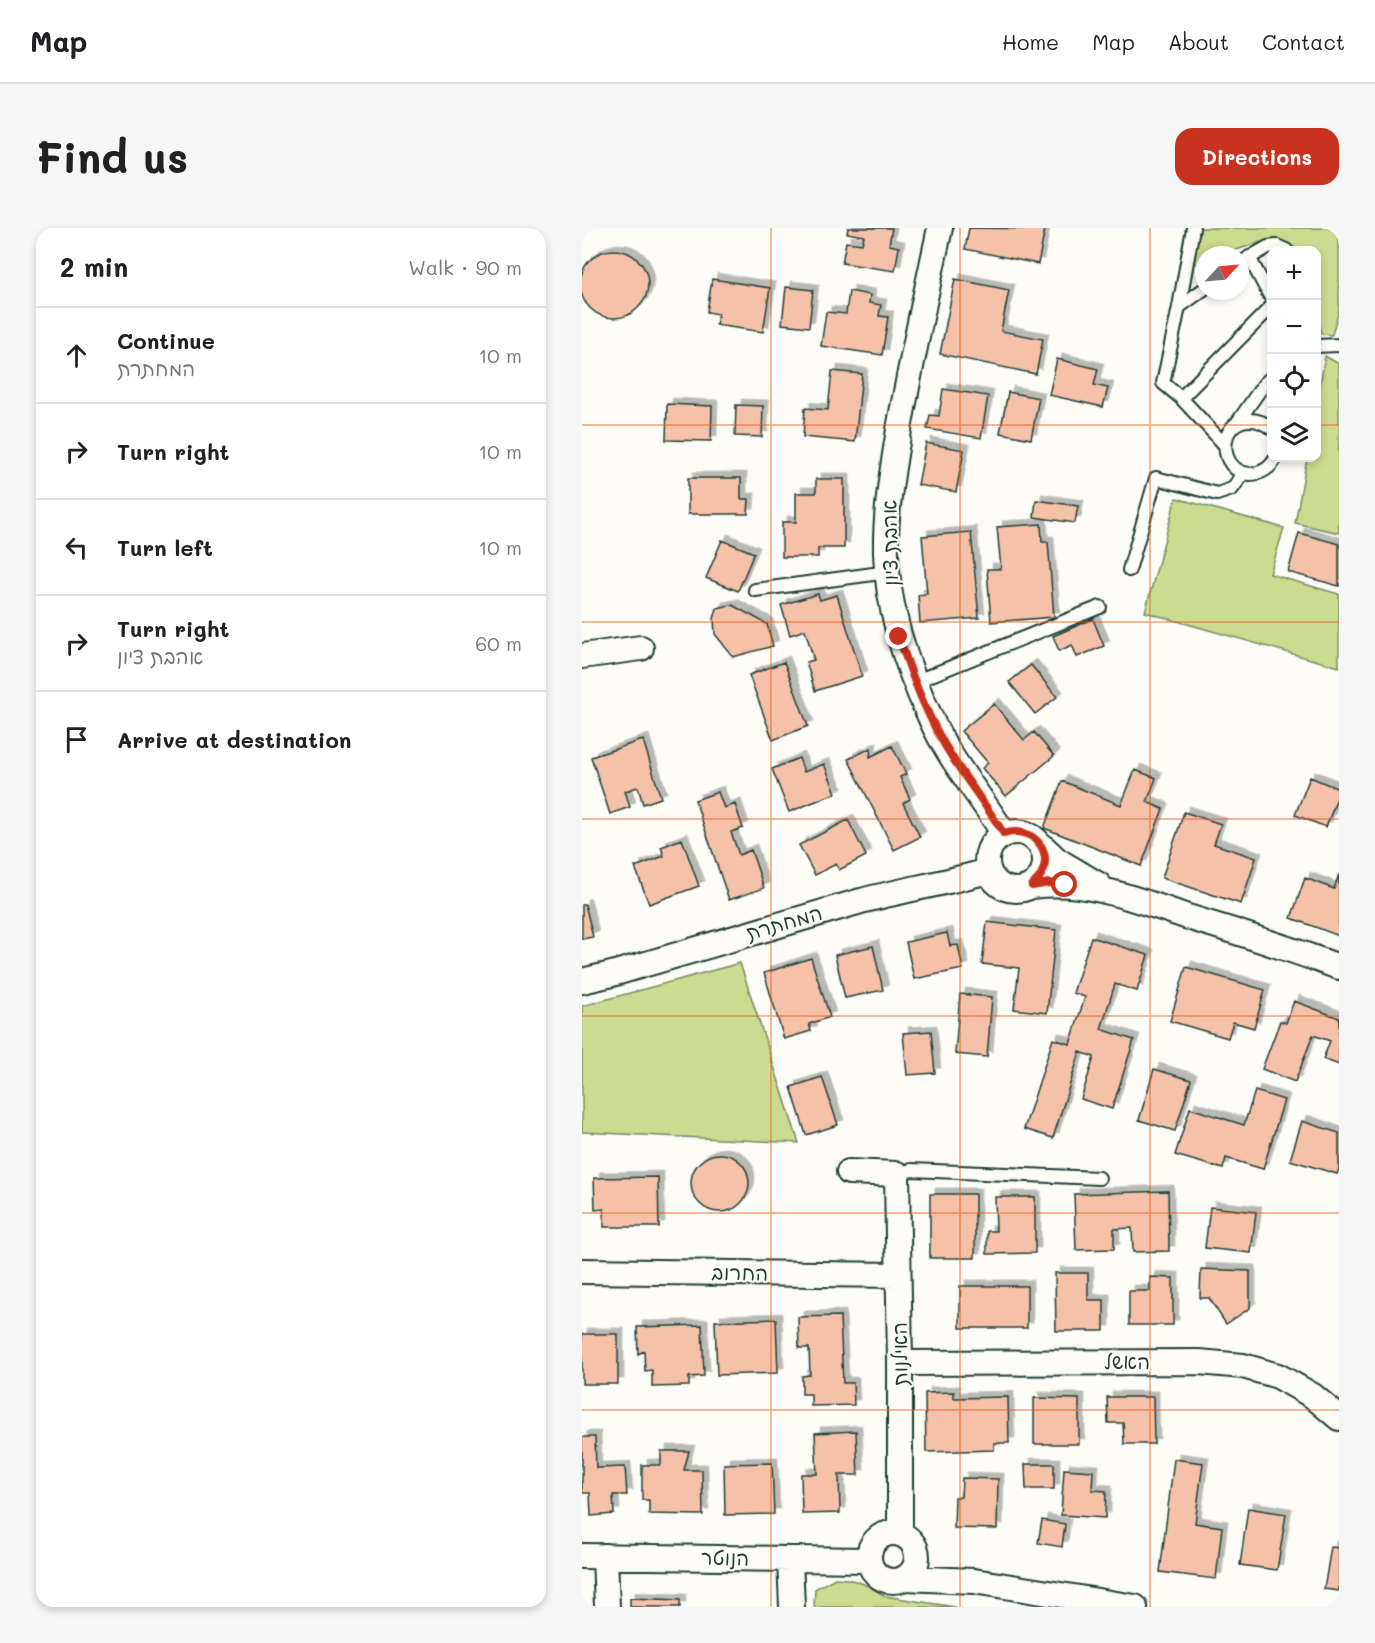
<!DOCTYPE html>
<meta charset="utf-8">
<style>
:root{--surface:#fff;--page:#f6f6f6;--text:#202124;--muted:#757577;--line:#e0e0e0;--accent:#c8321e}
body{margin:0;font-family:Mali,"Playpen Sans Hebrew",sans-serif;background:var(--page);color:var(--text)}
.controls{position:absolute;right:18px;top:18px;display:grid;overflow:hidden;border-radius:12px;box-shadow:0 3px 9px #0003}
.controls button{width:54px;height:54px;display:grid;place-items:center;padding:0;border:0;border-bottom:2px solid var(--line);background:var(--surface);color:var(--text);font:30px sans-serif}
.compass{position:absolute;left:613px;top:18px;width:54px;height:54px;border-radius:50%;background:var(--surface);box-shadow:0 3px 9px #0003;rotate:64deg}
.stop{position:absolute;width:18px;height:18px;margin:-14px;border:4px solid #c8321e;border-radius:50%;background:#fff}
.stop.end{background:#c8321e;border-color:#fff;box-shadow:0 2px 6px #0008}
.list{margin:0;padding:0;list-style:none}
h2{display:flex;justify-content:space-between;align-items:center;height:78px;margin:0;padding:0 24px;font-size:26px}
h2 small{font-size:20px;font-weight:400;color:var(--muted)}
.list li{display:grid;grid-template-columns:39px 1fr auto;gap:18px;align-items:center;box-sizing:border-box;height:96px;padding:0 24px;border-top:2px solid var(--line)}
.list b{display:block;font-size:22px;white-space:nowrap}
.list p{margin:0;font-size:20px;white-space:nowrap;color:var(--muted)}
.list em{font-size:20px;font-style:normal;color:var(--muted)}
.icon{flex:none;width:33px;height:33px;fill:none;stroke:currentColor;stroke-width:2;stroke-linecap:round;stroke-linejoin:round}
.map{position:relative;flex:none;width:757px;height:1379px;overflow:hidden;border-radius:18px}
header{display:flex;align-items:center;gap:36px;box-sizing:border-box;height:84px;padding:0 30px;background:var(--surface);border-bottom:2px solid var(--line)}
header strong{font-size:28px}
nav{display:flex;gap:33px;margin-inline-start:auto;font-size:21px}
.intro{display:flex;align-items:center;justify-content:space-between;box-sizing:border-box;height:144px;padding:0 36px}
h1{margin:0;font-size:42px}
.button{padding:15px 27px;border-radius:18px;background:var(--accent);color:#fff;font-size:21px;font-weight:700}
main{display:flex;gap:36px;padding:0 36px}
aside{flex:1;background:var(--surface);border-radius:18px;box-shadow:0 3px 9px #0003}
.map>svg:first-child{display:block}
</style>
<header>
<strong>Map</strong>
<nav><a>Home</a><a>Map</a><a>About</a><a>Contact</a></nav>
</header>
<div class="intro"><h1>Find us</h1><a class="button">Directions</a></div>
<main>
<aside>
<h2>2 min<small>Walk · 90 m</small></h2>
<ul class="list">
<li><svg class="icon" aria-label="ahead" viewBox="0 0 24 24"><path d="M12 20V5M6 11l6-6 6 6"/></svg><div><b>Continue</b><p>המחתרת</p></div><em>10 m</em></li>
<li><svg class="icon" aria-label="right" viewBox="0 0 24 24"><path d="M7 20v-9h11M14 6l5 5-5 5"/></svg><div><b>Turn right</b></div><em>10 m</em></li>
<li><svg class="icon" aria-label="left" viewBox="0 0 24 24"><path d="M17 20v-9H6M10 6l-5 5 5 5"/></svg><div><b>Turn left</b></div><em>10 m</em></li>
<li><svg class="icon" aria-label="right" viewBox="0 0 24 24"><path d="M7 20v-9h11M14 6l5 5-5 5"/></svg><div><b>Turn right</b><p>אהבת ציון</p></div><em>60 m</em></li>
<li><svg class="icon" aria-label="arrive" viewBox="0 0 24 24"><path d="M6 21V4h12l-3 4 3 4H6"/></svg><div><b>Arrive at destination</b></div></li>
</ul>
</aside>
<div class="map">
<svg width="757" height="1379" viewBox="0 0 757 1379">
<defs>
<filter id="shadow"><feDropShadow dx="5.5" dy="-5.5" stdDeviation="0" flood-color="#0004"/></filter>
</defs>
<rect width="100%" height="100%" fill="#fdfcf7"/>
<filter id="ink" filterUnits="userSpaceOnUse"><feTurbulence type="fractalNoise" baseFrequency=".0167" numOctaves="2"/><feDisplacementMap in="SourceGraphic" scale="12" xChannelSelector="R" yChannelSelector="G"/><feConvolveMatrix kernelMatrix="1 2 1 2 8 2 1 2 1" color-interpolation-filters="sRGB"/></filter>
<g filter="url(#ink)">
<path fill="#cbdb8f" stroke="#758c62" stroke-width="1.5" d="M617,0h140v82l-7,25 -11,-1 -4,-21 -1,-63h-17l-11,-6 -21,-4 -46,15h-17v6l-11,5z
M743,128l14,8v169l-44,-10 12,-65h9l1,-55z
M594,270l108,30 -14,46 69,20v73l-194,-55z
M158,735l59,180 -217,-11v-126z
M253,1350l12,1 12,3 11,5 15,9 70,11h-141l1,-18z"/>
<path fill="#f6c1a9" stroke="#1f3d34" stroke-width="1.5" filter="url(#shadow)" d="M266,0h44l-3,17 10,2 -4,24 -53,-8 4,-21 16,2 2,-8 -17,-3z
M387,0l76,1 -7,35 -73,-15z
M-2 56a34 34 0 1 1 68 0a34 34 0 1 1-68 0Z
M130,51l58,9 -7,44 -47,-7 2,-11 -11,-2z
M373,51l54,11 -8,41 42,8 -7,35 -96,-20z
M204,59l27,3 -4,37 -27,-3z
M267,63l21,4 -1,8 12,2 -2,11 9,1 -6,38 -61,-9 5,-34 20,2z
M475,131l41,10 -4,16 14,3 -5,19 -54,-12z
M250,143l30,3 -7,68 -52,-5 2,-29 23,2z
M361,161l45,7 -7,42 -54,-9 3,-14 9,1z
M426,164l31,6 -8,41 -31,-6z
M85,176l45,2 -1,35 -45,-1z
M154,177l27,1 -1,31 -27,-1z
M344,215l38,7 -8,42 -38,-7z
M106,250h53v21h8l-1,15h-60z
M234,251h28v69h-26v9h-36v-35h14v-29h20z
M454,272l42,6 -3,17 -41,-6z
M459,296l1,18h6l6,75 -63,5 -4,-53h14l-4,-42z
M389,304l8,86 -59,5 -2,-28 9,-1 -5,-58z
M717,305l40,11v42l-51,-14z
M140,312l32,13 -16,38 -32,-13z
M236,366l2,6 17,-5 25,81 -47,15 -9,-29 8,-2 -9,-30 -15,5 -9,-30z
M150,377l35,19 6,22 -40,11 -18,-23 -1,-15 3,-11z
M511,391l11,27 -27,11 -5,-12 -13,6 -6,-15z
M202,434l24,64 -35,14 -24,-65z
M449,437l26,32 -22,17 -26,-32z
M412,476l30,36 10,-8 20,24 -48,40 -24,-28 6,-5 -27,-32z
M61,512l18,58 -18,6 -5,-17 -13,4 5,16 -20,7 -19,-57z
M310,518l14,28 -6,3 10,22 -7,4 17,34 -26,13 -46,-91 23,-11 -1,9z
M217,530l5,14 20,-8 12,29 -47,19 -17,-43z
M553,542l21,8 -9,24 16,7 -22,57 -97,-38 18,-47 59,24z
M728,549l29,12v4l-13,34 -31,-12z
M136,564l6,16 11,-4 8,24 -12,4 8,23 12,-5 13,38 -35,12 -34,-100z
M602,584l37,12 -7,20 42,14 -15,46 -79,-26z
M266,592l18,36 -27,14 -3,-6 -21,11 -16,-30z
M100,611l17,47 -50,18 -14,-37 29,-11 -3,-9z
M757,646v62l-48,-18 14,-40 29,11z
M3,676l8,33 -11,2v-34z
M405,694l69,8 -9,83 -33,-4 5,-41 -37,-4z
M365,705l3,13 8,-1 5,24 -49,10 -8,-37z
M509,709l57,18 -11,36 -22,-7 -14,45 33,11 -22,69 -31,-10 13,-42 -14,-5 -27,86 -29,-9 29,-90 17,5 15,-47 -12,-4z
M291,718l10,44 -38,8 -10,-43z
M229,730l19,59 -21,7 2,7 -27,8 -20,-66z
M604,739l79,23 -11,38 -21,-6 -5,16 -58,-17z
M378,766l32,3 -5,60 -32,-3z
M712,773l45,17v47l-16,-6 7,-18 -17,-6 -18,47 -33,-13 18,-48 6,2z
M349,803l4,42 -28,2 -4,-42z
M572,841l37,11 -16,51 -36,-11z
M240,849l16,48 -32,10 -15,-48z
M673,863l29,9 -21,69 -37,-11 -3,11 -48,-14 15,-47 54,17z
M720,893l37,12v36l-2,5 -47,-14z
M109 955a29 29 0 1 1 58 0a29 29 0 1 1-58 0Z
M76,949l1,50h-55v-18l-9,1 -1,-32z
M586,963l1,60 -36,1 -1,-24 -18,1v20l-38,1 -2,-56z
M348,966h45v64h-45z
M413,969h40v56l-48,1v-23h9z
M628,979l46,5 -5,41 -46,-5z
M619,1041l49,2v37l-24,16 -17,-26h-9z
M473,1045h33v27h16v31h-48z
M568,1049l23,1v47h-44v-34h21z
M378,1058h67v42h-67z
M258,1088l3,67h10l1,22 -43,1v-12h-9v-18l8,-1 -1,-27h-10l-1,-31z
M194,1091l2,54 -61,2 -2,-54z
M120,1097l2,51 -15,1v9l-37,1v-17l-7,1 -1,-20 -6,3 -1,-27z
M0,1106h36v50h-36z
M372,1164v6l54,-1 1,46h-15v7l-68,2 -1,-59z
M525,1169h46l1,47h-30l-1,-21h-15z
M452,1170l45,1v45h-45z
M274,1203l2,44h-19l1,38 -38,1 -1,-40h16l-2,-41z
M0,1209h13l1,31 29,-1 2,28h-14l1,19 -23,2 -1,-23h-8z
M79,1223h28l-5,19h18l1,45 -54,-1v-14h-7v-35h19z
M592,1231l29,4 -8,60 27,4 -6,52 -56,-7z
M190,1235l2,51 -49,1 -1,-51z
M443,1236h29v25h-28z
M482,1241l29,2 -1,19 14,1 -1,27 -44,-3z
M380,1250l36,1 -1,50 -43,-1 1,-31h6z
M666,1280l38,6 -9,56 -37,-5z
M460,1292l23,4 -3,23 -24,-4z
M749,1319l8,1v43l-15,-2z
M48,1370l50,2v7h-50z"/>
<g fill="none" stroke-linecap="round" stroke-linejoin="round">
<defs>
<path id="service" d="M611,0l-14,79 -16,76 18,15 43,46
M667,29l23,43
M658,35l28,-16 9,-1 9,4
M597,79l25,-18
M734,118l23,-1
M599,170l91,-92
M655,195l27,-39 8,-7
M690,201c-6,-5 -13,-9 -21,-9 -34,-1 -34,52 -1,54 12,0 21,-7 26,-16
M547,342l27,-92 61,16 15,-5 12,-16
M173,362l133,-18
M332,454l186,-75
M315,946l14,-4 188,8"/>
<path id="minor" d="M358,0c-14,65 -28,130 -40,196 -7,43 -15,86 -14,130 2,58 21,114 45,165 19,42 49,76 73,115
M0,428l59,-8
M405 633a29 29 0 1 1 58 0a29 29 0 1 1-58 0Z
M459,617l16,15 42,25
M450,658c54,-8 108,15 159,32 50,15 99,31 148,49
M0,753l30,-7 249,-73c42,-11 85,-18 127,-30
M267,944l48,2 3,189v170
M0,1043l316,4
M318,1135l299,-1 44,4 35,10 35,20 26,22
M287 1329a24 24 0 1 1 48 0a24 24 0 1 1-48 0Z
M0,1328l286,4
M23,1328l2,51
M208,1331l2,48
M323,1350l69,3 161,26"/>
</defs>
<use href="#service" stroke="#1f3d34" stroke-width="16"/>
<use href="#minor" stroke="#1f3d34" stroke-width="28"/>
<use href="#service" stroke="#fdfcf7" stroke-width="12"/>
<use href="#minor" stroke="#fdfcf7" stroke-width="24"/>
</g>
</g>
<g fill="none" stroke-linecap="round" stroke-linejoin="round" filter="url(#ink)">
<path stroke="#c8321e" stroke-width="8" d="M317,409c14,43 30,85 55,123 16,25 34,48 50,74 26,-9 51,15 37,41 -2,4 -6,7 -9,11l17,-3 16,2"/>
</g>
<path fill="none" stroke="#e8590c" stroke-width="1.5" stroke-opacity="0.55" d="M189,0v1379M378,0v1379M568,0v1379M0,197h690M734,197h23M0,394h757M0,591h757M0,788h757M0,985h757M0,1182h757"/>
<g text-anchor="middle" stroke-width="4.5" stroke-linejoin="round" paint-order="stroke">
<g font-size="20" fill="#1f3d34" stroke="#fdfcf7">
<text transform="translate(308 315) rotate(-91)" y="7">אהבת ציון</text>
<text transform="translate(202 695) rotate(-16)" y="7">המחתרת</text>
<text transform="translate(158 1045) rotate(1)" y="7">החרוב</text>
<text transform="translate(318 1126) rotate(-91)" y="7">האילנות</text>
<text x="545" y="1141">האשל</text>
<text transform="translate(143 1330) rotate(1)" y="7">הנוטר</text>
</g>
</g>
</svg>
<div class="controls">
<button>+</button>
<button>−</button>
<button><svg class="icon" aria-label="locate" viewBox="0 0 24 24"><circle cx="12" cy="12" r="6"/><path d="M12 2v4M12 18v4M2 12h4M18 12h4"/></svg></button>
<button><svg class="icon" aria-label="layers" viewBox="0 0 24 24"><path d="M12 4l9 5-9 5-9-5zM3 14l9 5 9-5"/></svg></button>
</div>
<svg class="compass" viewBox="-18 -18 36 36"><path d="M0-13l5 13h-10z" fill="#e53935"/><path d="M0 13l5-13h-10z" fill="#757577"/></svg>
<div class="stop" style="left:483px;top:657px"></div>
<div class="stop end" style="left:317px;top:409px"></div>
</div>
</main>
